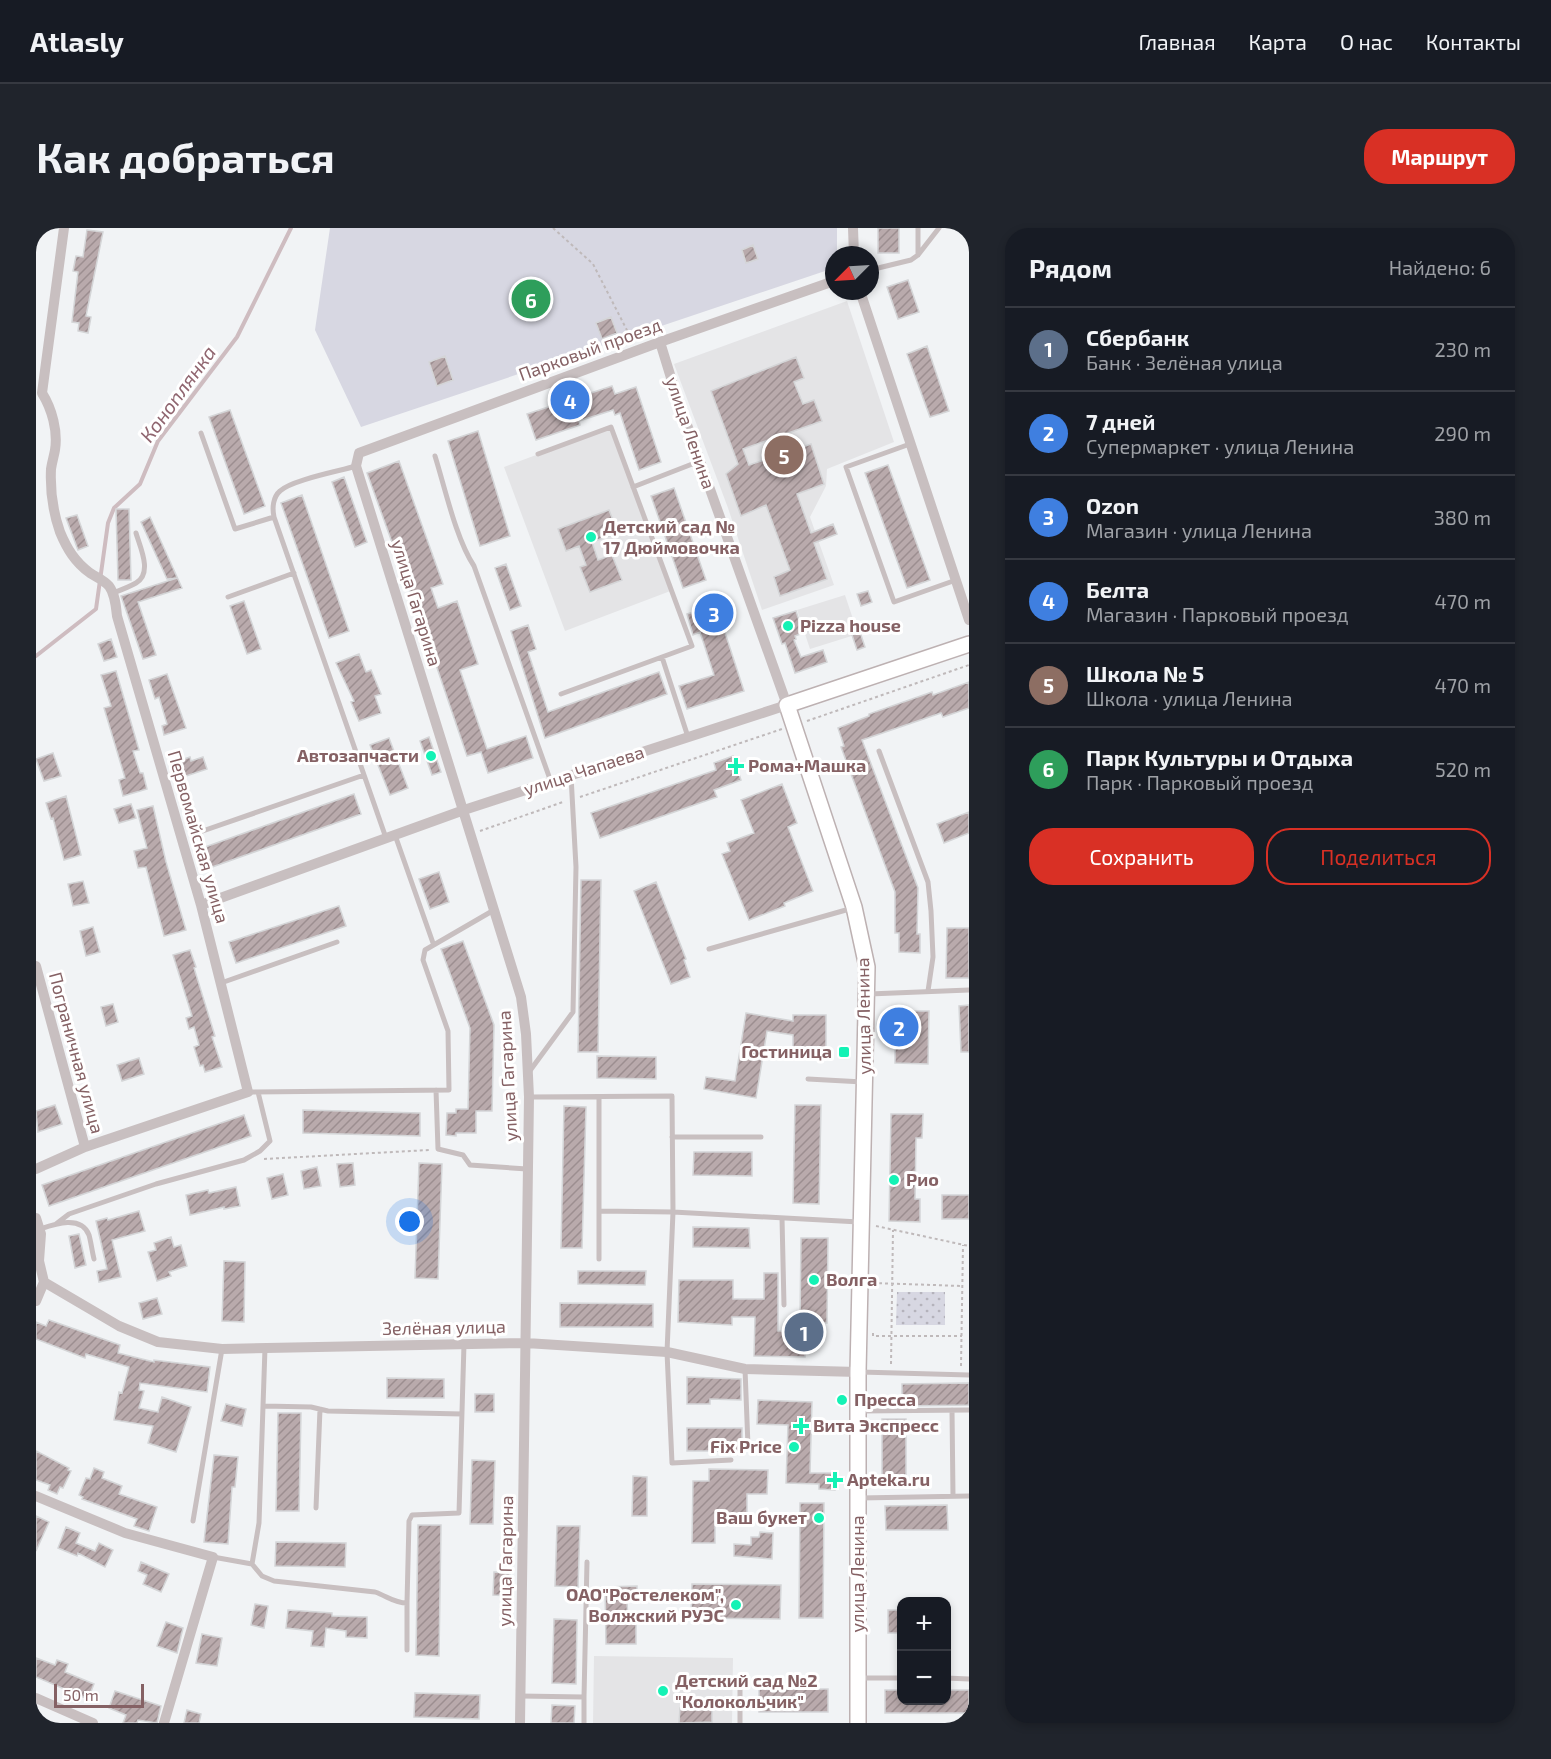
<!DOCTYPE html>
<html lang="ru">
<meta charset="utf-8">
<style>
:root{--surface:#171b24;--page:#20242c;--text:#f1f3f6;--muted:#9ea1a6;--line:#363941;--accent:#d93025}
body{margin:0;font-family:"Exo 2",sans-serif;background:var(--page);color:var(--text)}
.controls{position:absolute;right:18px;bottom:18px;display:grid;overflow:hidden;border-radius:12px;box-shadow:0 3px 9px #0003}
.controls button{width:54px;height:54px;display:grid;place-items:center;padding:0;border:0;border-bottom:2px solid var(--line);background:var(--surface);color:var(--text);font:30px sans-serif}
.compass{position:absolute;left:789px;top:18px;width:54px;height:54px;border-radius:50%;background:var(--surface);box-shadow:0 3px 9px #0003;rotate:246deg}
.scale{position:absolute;left:18px;bottom:15px;width:90px;box-sizing:border-box;padding-left:6px;border:3px solid #856164;border-top:0;font-size:16px;line-height:21px;white-space:nowrap;color:#856164;-webkit-text-stroke:4px #fff;paint-order:stroke}
.you{position:absolute;left:374px;top:994px;width:21px;height:21px;margin:-15px;border:4px solid #fff;border-radius:50%;background:#1a73e8;box-shadow:0 0 0 9px #1a73e833}
.badge{display:grid;place-items:center;width:39px;height:39px;border-radius:50%;background:var(--accent);color:#fff;font-size:20px;font-weight:700}
.pin{position:absolute;translate:-50% -50%;border:3px solid #fff;box-shadow:0 2px 6px #0006}
.list{margin:0;padding:0;list-style:none}
h2{display:flex;justify-content:space-between;align-items:center;height:78px;margin:0;padding:0 24px;font-size:26px}
h2 small{font-size:20px;font-weight:400;color:var(--muted)}
.list li{display:grid;grid-template-columns:39px 1fr auto;gap:18px;align-items:center;box-sizing:border-box;height:84px;padding:0 24px;border-top:2px solid var(--line)}
.list b{display:block;font-size:22px;white-space:nowrap}
.list p{margin:0;font-size:20px;white-space:nowrap;color:var(--muted)}
.list em{font-size:20px;font-style:normal;color:var(--muted)}
.actions{display:flex;gap:12px;padding:18px 24px}
.actions a{flex:1;padding:14px 0;border:2px solid var(--accent);border-radius:24px;text-align:center;font-size:21px;color:var(--accent)}
.actions .main{background:var(--accent);color:#fff}
.map{position:relative;flex:none;width:933px;height:1495px;overflow:hidden;border-radius:24px}
header{display:flex;align-items:center;gap:36px;box-sizing:border-box;height:84px;padding:0 30px;background:var(--surface);border-bottom:2px solid var(--line)}
header strong{font-size:28px}
nav{display:flex;gap:33px;margin-inline-start:auto;font-size:21px}
.intro{display:flex;align-items:center;justify-content:space-between;box-sizing:border-box;height:144px;padding:0 36px}
h1{margin:0;font-size:42px}
.button{padding:15px 27px;border-radius:24px;background:var(--accent);color:#fff;font-size:21px;font-weight:700}
main{display:flex;gap:36px;padding:0 36px}
aside{flex:1;background:var(--surface);border-radius:24px;box-shadow:0 3px 9px #0003}
.map>svg:first-child{display:block}
</style>
<header>
<strong>Atlasly</strong>
<nav><a>Главная</a><a>Карта</a><a>О нас</a><a>Контакты</a></nav>
</header>
<div class="intro"><h1>Как добраться</h1><a class="button">Маршрут</a></div>
<main>
<div class="map">
<svg width="933" height="1495" viewBox="0 0 933 1495">
<defs>
<pattern id="grass-dots" width="8" height="8" patternUnits="userSpaceOnUse" patternTransform="scale(1.5)"><rect width="8" height="8" fill="#d7d7e2"/><path d="M2 2h.1M6 6h.1" fill="none" stroke="#b4b2bb" stroke-width="1.8" stroke-linecap="round"/></pattern>
<pattern id="building-hatch" width="6" height="6" patternUnits="userSpaceOnUse" patternTransform="scale(1.5)"><rect width="6" height="6" fill="#b9aaac"/><path d="M-1 1l2-2M0 6l6-6M5 7l2-2" fill="none" stroke="#9c8e90"/></pattern>
</defs>
<rect width="100%" height="100%" fill="#f1f3f5"/>
<path fill="#e4e4e6" d="M811,73l47,141 -67,27 -1,17 -16,31 24,68 -72,25 -34,-102 -54,-144z
M575,199l62,163 -108,41 -61,-164z
M809,367l13,39 -48,15 -13,-39z
M558,1428l139,2 -1,65h-139z"/>
<path fill="url(#grass-dots)" d="M861,1064h48v33h-49z"/>
<path fill="#d7d7e2" d="M294,0h507v27h-3v13l-473,159 -46,-97z"/>
<g fill="none" stroke-linecap="round" stroke-linejoin="round">
<path stroke="#cebcc0" stroke-width="4" d="M0,428l60,-47 12,-86 6,-15 26,-24 18,-43 79,-104 54,-109"/>
</g>
<path fill="url(#building-hatch)" stroke="#d4d5d7" stroke-width="1.5" d="M842,0h21v25h-21z
M51,2l16,2 -17,84 5,1 -3,16 -10,-2 1,-8 -7,-1 6,-50 -5,-1 3,-15 7,1z
M717,17l5,14 -12,4 -4,-13z
M872,52l11,32 -21,7 -11,-32z
M575,89l6,16 -15,6 -6,-16z
M891,118l22,65 -19,6 -23,-63z
M409,128l8,24 -16,6 -8,-24z
M760,129l8,21 -10,4 9,22 11,-4 8,21 -79,28 6,16 62,-21 13,40 -27,10 14,39 22,-9 4,10 -23,9 13,36 -47,17 -6,-19 16,-7 -24,-65 -25,11 -15,-42 12,-10 -27,-73z
M576,158l3,8 21,-7 25,75 -22,8 -19,-57 -5,2 -2,-5 -34,11 1,4 -44,15 -9,-26z
M194,182l35,96 -21,8 -35,-97z
M442,203l32,105 -30,10 -32,-105z
M363,233l44,123 -12,4 7,20 19,-7 21,63 -18,6 27,79 39,-13 7,22 -45,15 -7,-21 -14,4 -33,-97 -3,1 -15,-45 4,-2 -6,-19 -3,1 -44,-122z
M852,237l42,115 -23,8 -42,-115z
M308,249l23,65 -12,5 -23,-65z
M638,260l32,92 -23,8 -32,-92z
M266,267l47,136 -20,7 -48,-135z
M80,281h13l2,71h-13z
M573,282l9,23 -26,9 6,18 14,-5 10,25 -32,12 -10,-25 6,-2 -7,-19 -13,5 -8,-22z
M41,287l11,31 -10,4 -12,-32z
M114,289l32,71 -44,14 18,53 -13,4 -22,-63 56,-18 -10,1 -26,-57z
M470,336l15,42 -11,4 -15,-42z
M832,363l4,11 -11,4 -4,-12z
M208,373l17,48 -14,5 -17,-48z
M680,377l28,86 -57,18 -8,-23 35,-11 -14,-43 -7,3 -6,-21z
M760,383l7,22 -8,3 1,3 -2,1 7,17 22,-7 4,12 -32,11 -10,-30 -3,1 -9,-26z
M492,397l8,24 -8,3 20,60 111,-40 8,22 -122,44 -34,-107z
M824,404l5,15 -8,3 -5,-15z
M75,411l6,18 -13,4 -6,-17z
M323,426l7,18 5,-2 10,24 -6,2 6,17 -22,8 -8,-19 3,-1 -18,-38z
M80,443l23,79 -6,1 7,22h3l4,16 -24,7 -4,-16 6,-2 -21,-70 7,-2 -10,-31z
M131,446l19,54 -22,7 -2,-9 5,-2 -8,-27 -4,2 -6,-19z
M933,454v26l-26,9 -2,-4 -79,27 56,148 -1,46h3v19l-21,-1v-19h-4v-41l-54,-145 3,-1 -6,-18 31,-12v-2l63,-22 1,3z
M393,509l12,35 -9,3 -12,-34z
M353,510l19,50 -18,7 -20,-50z
M17,525l8,23 -17,5 -8,-22z
M697,528l8,24 -27,10 3,7 -117,41 -9,-25 125,-43 -2,-7z
M154,529l1,4 12,-4 4,12 -24,8 -5,-16z
M746,556l15,39 -9,4 25,64 -29,12 1,3 -36,14 -27,-66 8,-3 -3,-8 27,-10 -13,-33z
M318,566l7,20 -160,57 -7,-20z
M30,568l15,59 -17,5 -11,-42 -2,1 -5,-16z
M95,576l5,14 -17,5 -5,-14z
M117,578l13,56 20,68 -22,6 -18,-69 -8,1 -4,-17 13,-3 -10,-38z
M933,584v21l-25,10 -7,-19z
M403,644l10,30 -19,7 -11,-30z
M545,652h20l-3,172h-20z
M47,653l6,22 -16,3 -5,-22z
M620,654l30,77 -2,1 6,17 -19,7 -37,-93z
M303,678l7,20 -110,37 -7,-21z
M57,699l7,25 -14,4 -6,-25z
M911,700h22v50h-23z
M427,713l31,84 -2,86h-16v22h-20v3l-10,-1 1,-22h9v-4h12l2,-81 -29,-79z
M154,722l6,17 -2,1 21,68 -3,1 10,30 -17,5 -2,-7 -3,1 -6,-19 5,-2 -5,-18 -5,2 -3,-11 6,-2 -19,-61z
M77,776l5,18 -12,4 -5,-19z
M933,777v47h-8l-2,-46z
M859,783h34l-1,53 -33,-1z
M710,785l47,8v-6h33v44h-33v-24l-26,-4 -11,67 -52,-9 2,-12 29,4z
M561,828l59,1v22l-59,-1z
M103,830l5,16 -22,7 -5,-16z
M19,877l7,19 -24,8 -2,-21z
M759,877h26l-2,99 -26,-1z
M528,878l22,1 -4,141h-21z
M267,882l117,3v23l-117,-3z
M855,886h32l-1,24h-6l-1,61h5v23l-31,-1z
M208,887l7,21 -202,70 -7,-21z
M658,924h58v24l-59,-1z
M317,935l2,22 -15,2 -3,-23z
M383,935l23,1 -4,115 -23,-1z
M281,939l4,19 -17,3 -3,-18z
M247,946l5,21 -16,4 -5,-21z
M200,959l4,19 -16,3v-2l-34,8 -4,-20 22,-5 1,3z
M906,967h27v24h-27z
M103,983l6,20 -33,9 9,37 -22,5 -2,-11 10,-2 -11,-48 11,-3 1,2z
M657,999l56,1 1,20 -57,-1z
M43,1006l7,31 -11,3 -6,-32z
M135,1009l3,10 7,-2 6,21 -18,6 2,4 -14,5 -9,-29 8,-2 -2,-7z
M765,1010h27l-1,85 -27,-1z
M188,1033l21,1 -1,60 -22,-1z
M542,1043h68l-1,14 -67,-1z
M728,1045h14v58l31,1 -1,13h-3v12l-51,-1 1,-39h-23v8l-54,-3 1,-42h54v19h31z
M121,1070l5,16 -19,5 -4,-16z
M524,1075l93,1v23h-93z
M13,1092l71,25 -2,8 36,9v-2l56,7 -3,25 -67,-9 -1,7 5,1 -5,17 19,4 4,-15 29,10 -15,45 -28,-9 5,-17 -39,-6 5,-28 3,1 7,-26 -43,-13 -1,4 -49,-19v-17l10,4z
M651,1149l54,2v21l-31,-1v5h-23z
M351,1150l57,1v19h-57z
M933,1155v22l-67,1v-22z
M439,1166h19v18h-19z
M722,1172l54,2 -2,71h26l-1,17 -16,-1v-5l-33,-1 2,-58 -31,-1z
M190,1176l20,5 -4,17 -21,-5z
M242,1185h23l-2,98h-23z
M846,1191h24v63h-24z
M651,1200h55v23h-55z
M0,1223l33,17 -1,2 3,1 -8,17 -3,-1 -3,7 -9,-4 2,-5 -14,-5z
M178,1227l24,2 -3,30h-3l-4,57 -24,-2z
M436,1232l23,1 -2,63h-23z
M58,1240l10,4 -2,6 20,8 -3,8 38,13 -8,24 -15,-5 3,-7 -55,-20 1,-2 -4,-2 7,-17 4,1z
M673,1241l59,1 -1,24h-20v21h-32v28h-23l1,-62h16z
M597,1248l14,1v39h-15z
M764,1275h24l-1,115h-24z
M911,1277l1,25h-62l-1,-24z
M0,1288l13,6 -13,29z
M382,1297h23l-2,131 -23,-1z
M521,1298h23l-2,61 -23,-1z
M30,1299l14,6 -4,10 19,8 4,-8 14,7 -8,17 -27,-14 -1,3 -19,-8z
M724,1304l13,1 -1,26 -38,-3v-12l17,1v-8h8z
M240,1314l70,1 -1,24 -70,-1z
M105,1334l28,12 -8,18 -18,-8 4,-9 -9,-4z
M458,1344l16,1v23l-17,-1z
M656,1356l89,1 -1,34 -89,-1z
M601,1358v15h-10l1,21h8v22h-30l-1,-57z
M219,1376l13,2 -4,22 -13,-3z
M252,1382l44,3v3l35,1v21l-21,-1v-6l-20,-3 -2,19 -13,-1 2,-15 -27,-3z
M852,1382h14v23h-14z
M518,1391l23,1 -1,64 -24,-1z
M130,1394l17,6 -6,25 -20,-7z
M166,1406l20,4 -5,28 -21,-3z
M0,1430l19,7 2,-5 11,4 -3,8 29,12 -6,15 -52,-22z
M723,1461h69v23h-69z
M849,1462h17v11h44v-11h23v23h-84z
M79,1463l46,15 -4,17 -19,-3 -1,3h-14l3,-8 -17,-7z
M379,1465l65,2 -1,24 -65,-2z
M516,1477l23,1 -1,17h-23z
M644,1480l32,1v13l-33,1z
M151,1482l14,4 -2,9h-15z"/>
<g fill="none" stroke-linecap="round" stroke-linejoin="round">
<defs>
<path id="secondary" d="M822,1495v-351l9,-405 -13,-60 -67,-202 182,-61"/>
</defs>
<use href="#secondary" stroke="#bdb1b2" stroke-width="18"/>
<path stroke="#bfb9ba" stroke-width="2" stroke-dasharray="3 3" stroke-linecap="butt" d="M517,0l40,36 40,78
M771,493l162,-56
M544,569l202,-68
M444,603l83,-29
M228,931l165,-9
M840,998l93,20
M837,1055l89,3
M837,1105v3h89
M855,1136l2,-134
M925,1138l2,-121"/>
<path stroke="#c8bfc0" stroke-width="5" d="M882,27v-27
M834,42l41,-10 7,-5 21,-27
M165,205l34,96 39,-12c-2,-9 -1,-20 6,-26 11,-11 60,-20 76,-25
M874,216l-64,23 48,135 62,-22
M502,226l73,-27 81,219 -30,11
M399,228c10,32 21,83 39,110l77,216
M597,259l67,-26
M238,289l112,321
M77,365c8,-3 16,-6 23,-10 17,-10 4,-36 0,-50
M192,369l66,-24
M525,466l101,-37 26,80
M843,523l49,131 3,29 2,46 -5,34
M158,606l170,-59
M359,607l38,108
M673,721l144,-41
M185,755l116,-41
M833,766l100,-4
M493,844l44,-60 3,-145 -5,-91
M772,851l55,3
M400,862l2,59 25,6 7,10 57,4
M212,864l201,-2 -1,-59 -25,-71 2,-10 69,-40
M493,869l143,-1 1,116 -74,-1v-114
M636,909h89
M563,983v48
M746,990l2,87
M20,996l13,-10 87,-30 88,-24 16,-9 10,-10 -12,-49
M4,1001c15,-5 41,-14 49,6 2,7 3,16 5,24
M709,1141l3,77
M824,1144l109,3
M228,1178l47,1 17,4 134,3
M916,1182l1,86
M824,1183l109,-1
M695,1232l-59,3 -5,-111 6,-140 186,10
M824,1270l109,-2
M280,1280l4,-99
M157,1293l29,-172
M177,1329l39,7 10,12 12,5 101,11c12,4 19,11 32,11l2,-82 3,-6 47,-2 5,-169
M216,1336l7,-41 6,-175
M371,1422v-47
M824,1450h42
M910,1450l23,1
M704,1451v44
M484,1468l64,1v26
M548,1469l3,-135"/>
<path stroke="#c8bfc0" stroke-width="10" d="M817,0l1,27
M824,63l109,329
M6,165l22,-165
M165,677l263,-95 323,-105 -111,-311 -16,-52
M0,738l49,181
M0,941l49,-22 163,-55 -47,-187 -84,-289c-1,-10 -2,-22 -8,-30 -5,-6 -13,-9 -19,-13 -15,-11 -23,-24 -30,-41 -7,-20 -10,-42 -9,-63 1,-7 3,-13 4,-19 3,-19 -3,-41 -13,-57
M0,990l5,16 -2,27 5,21
M8,1054l75,44 39,16 64,7 304,-6 141,9 78,17 113,3
M0,1073l8,-19
M0,1268l89,37 88,24 -49,166
M0,1470l57,25
M484,1495l9,-626 -3,-63 -5,-37 -165,-531 3,-13 301,-111 174,-61"/>
<use href="#secondary" stroke="#fff" stroke-width="15"/>
</g>
<g fill="#14f2b5" stroke="#fff" stroke-width="2">
<circle cx="555" cy="309" r="6"/>
<circle cx="752" cy="398" r="6"/>
<circle cx="395" cy="528" r="6"/>
<path d="M697 529h6v6h6v6h-6v6h-6v-6h-6v-6h6z"/>
<rect x="802" y="818" width="12" height="12" rx="3"/>
<circle cx="858" cy="952" r="6"/>
<circle cx="778" cy="1052" r="6"/>
<circle cx="806" cy="1172" r="6"/>
<path d="M762 1189h6v6h6v6h-6v6h-6v-6h-6v-6h6z"/>
<circle cx="758" cy="1219" r="6"/>
<path d="M796 1243h6v6h6v6h-6v6h-6v-6h-6v-6h6z"/>
<circle cx="783" cy="1290" r="6"/>
<circle cx="700" cy="1377" r="6"/>
<circle cx="627" cy="1463" r="6"/>
</g>
<g text-anchor="middle" stroke-width="6" stroke-linejoin="round" paint-order="stroke">
<g font-size="18" fill="#856164" stroke="#fff">
<text transform="translate(554 122) rotate(-20)" y="6">Парковый проезд</text>
<text transform="translate(654 205) rotate(71)" y="6">улица Ленина</text>
<text transform="translate(380 375) rotate(73)" y="6">улица Гагарина</text>
<text transform="translate(548 543) rotate(-18)" y="6">улица Чапаева</text>
<text transform="translate(162 609) rotate(74)" y="6">Первомайская улица</text>
<text transform="translate(828 788) rotate(-91)" y="6">улица Ленина</text>
<text transform="translate(40 825) rotate(75)" y="6">Пограничная улица</text>
<text transform="translate(472 848) rotate(-93)" y="6">улица Гагарина</text>
<text transform="translate(408 1100) rotate(-1)" y="6">Зелёная улица</text>
<text transform="translate(470 1333) rotate(-89)" y="6">улица Гагарина</text>
<text transform="translate(822 1346) rotate(-90)" y="6">улица Ленина</text>
</g>
<g font-size="18" font-weight="bold" fill="#856164" stroke="#fff" text-anchor="start">
<text x="567" y="305">Детский сад №<tspan x="567" dy="21">17 Дюймовочка</tspan></text>
<text x="764" y="404">Pizza house</text>
<text x="383" y="534" text-anchor="end">Автозапчасти</text>
<text x="712" y="544">Рома+Машка</text>
<text x="796" y="830" text-anchor="end">Гостиница</text>
<text x="870" y="958">Рио</text>
<text x="790" y="1058">Волга</text>
<text x="818" y="1178">Пресса</text>
<text x="777" y="1204">Вита Экспресс</text>
<text x="746" y="1225" text-anchor="end">Fix Price</text>
<text x="811" y="1258">Apteka.ru</text>
<text x="771" y="1296" text-anchor="end">Ваш букет</text>
<text x="688" y="1373" text-anchor="end">ОАО"Ростелеком",<tspan x="688" dy="21">Волжский РУЭС</tspan></text>
<text x="639" y="1459">Детский сад №2<tspan x="639" dy="21">"Колокольчик"</tspan></text>
</g>
<g font-size="20" font-style="italic" fill="#906670" stroke="#fff">
<text transform="translate(142 166) rotate(-54)" y="7">Коноплянка</text>
</g>
</g>
</svg>
<div class="controls">
<button>+</button>
<button>−</button>
</div>
<svg class="compass" viewBox="-18 -18 36 36"><path d="M0-13l5 13h-10z" fill="#e53935"/><path d="M0 13l5-13h-10z" fill="#9ea1a6"/></svg>
<div class="scale">50 m</div>
<div class="you"></div>
<div class="pin badge" style="left:768px;top:1104px;background:#5c6f8a">1</div>
<div class="pin badge" style="left:863px;top:799px;background:#3f7fe0">2</div>
<div class="pin badge" style="left:678px;top:385px;background:#3f7fe0">3</div>
<div class="pin badge" style="left:534px;top:172px;background:#3f7fe0">4</div>
<div class="pin badge" style="left:748px;top:227px;background:#8d6e63">5</div>
<div class="pin badge" style="left:495px;top:71px;background:#2e9e5b">6</div>
</div>
<aside>
<h2>Рядом<small>Найдено: 6</small></h2>
<ul class="list">
<li><span class="badge" style="background:#5c6f8a">1</span><div><b>Сбербанк</b><p>Банк · Зелёная улица</p></div><em>230 m</em></li>
<li><span class="badge" style="background:#3f7fe0">2</span><div><b>7 дней</b><p>Супермаркет · улица Ленина</p></div><em>290 m</em></li>
<li><span class="badge" style="background:#3f7fe0">3</span><div><b>Ozon</b><p>Магазин · улица Ленина</p></div><em>380 m</em></li>
<li><span class="badge" style="background:#3f7fe0">4</span><div><b>Белта</b><p>Магазин · Парковый проезд</p></div><em>470 m</em></li>
<li><span class="badge" style="background:#8d6e63">5</span><div><b>Школа № 5</b><p>Школа · улица Ленина</p></div><em>470 m</em></li>
<li><span class="badge" style="background:#2e9e5b">6</span><div><b>Парк Культуры и Отдыха</b><p>Парк · Парковый проезд</p></div><em>520 m</em></li>
</ul>
<div class="actions"><a class="main">Сохранить</a><a>Поделиться</a></div>
</aside>
</main>
